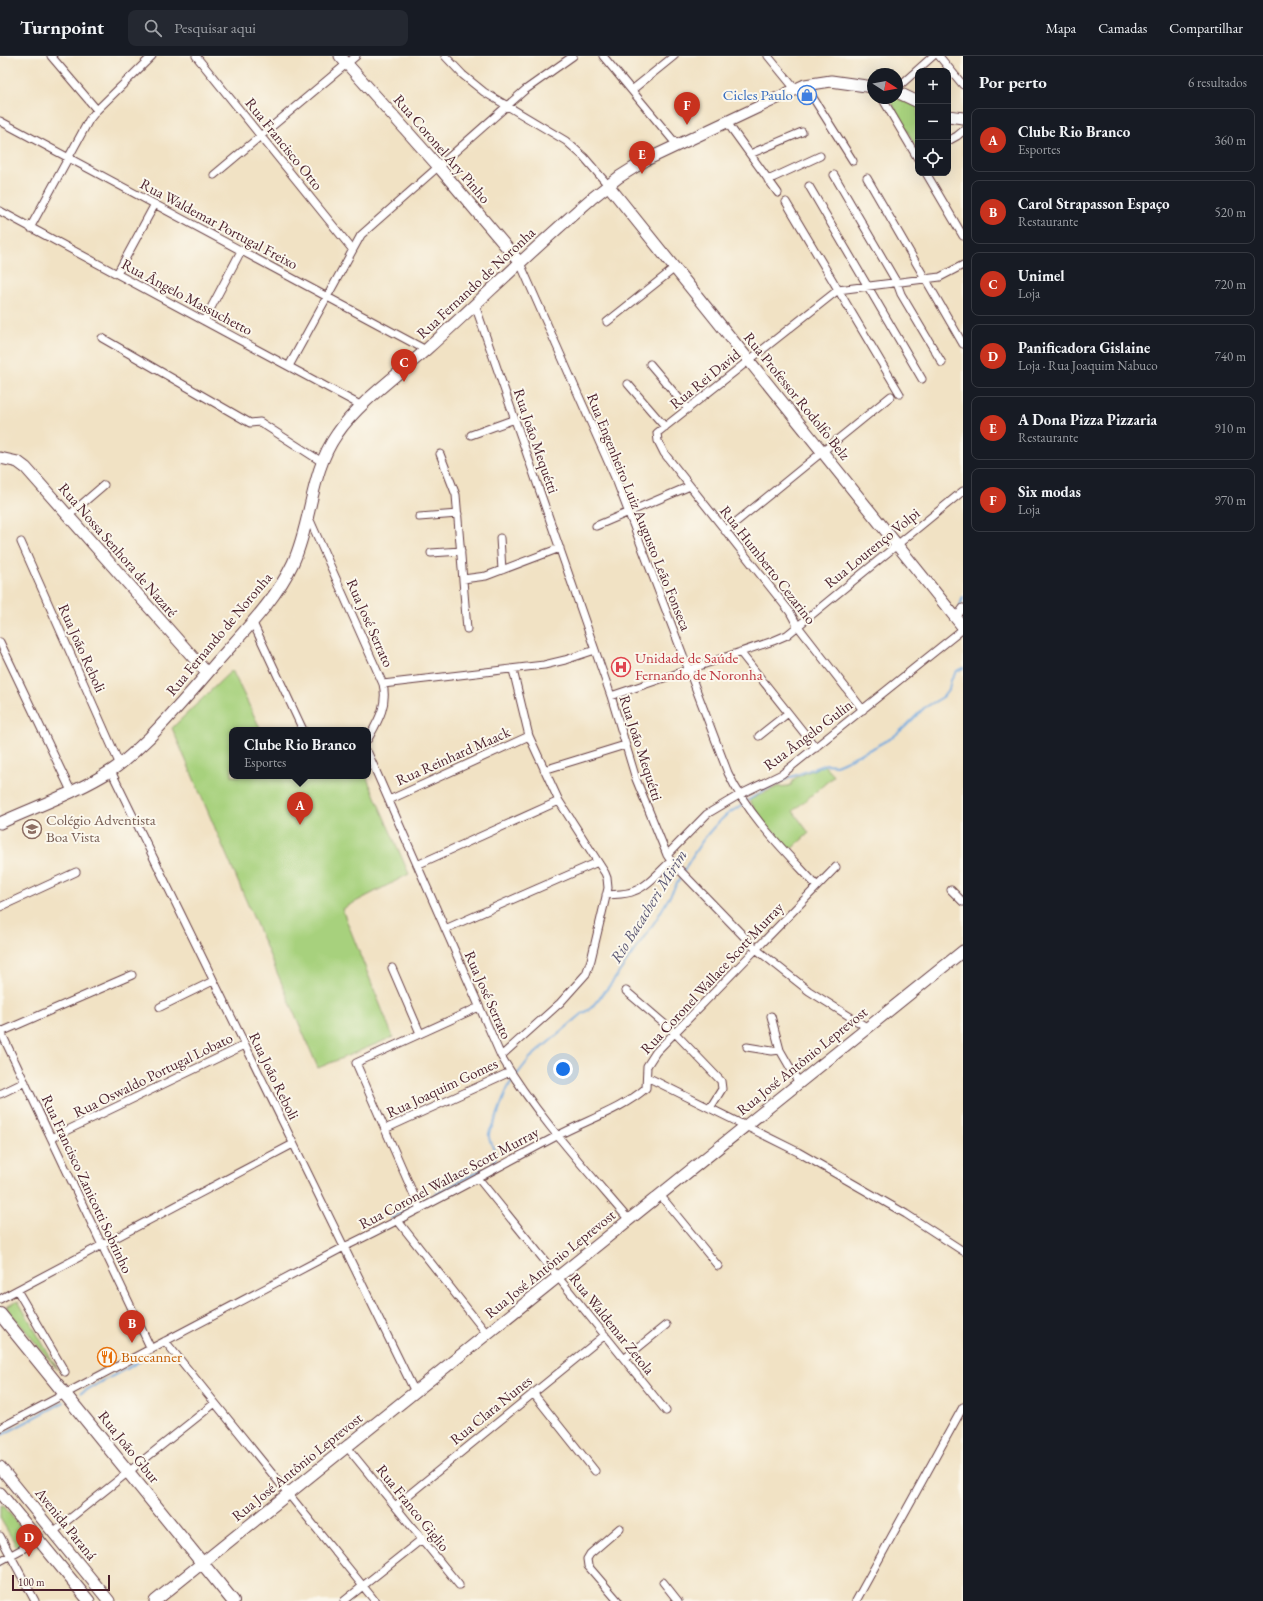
<!DOCTYPE html>
<html lang="pt">
<meta charset="utf-8">
<style>
:root{--surface:#171b24;--page:#242831;--text:#f1f3f6;--muted:#9ea1a6;--line:#363941;--accent:#c8321e}
body{margin:0;font-family:"EB Garamond",serif;background:var(--page);color:var(--text)}
.controls{position:absolute;right:12px;top:12px;display:grid;overflow:hidden;border-radius:8px;box-shadow:0 4px 16px #0002}
.controls button{width:36px;height:36px;display:grid;place-items:center;padding:0;border:0;border-bottom:1px solid var(--line);background:var(--surface);color:var(--text);font:20px sans-serif}
.compass{position:absolute;left:867px;top:12px;width:36px;height:36px;border-radius:50%;background:var(--surface);box-shadow:0 4px 16px #0002;rotate:101deg}
.scale{position:absolute;left:12px;bottom:10px;width:98px;box-sizing:border-box;padding-left:4px;border:2px solid #4a1f2b;border-top:0;font-size:11px;line-height:14px;white-space:nowrap;color:#4a1f2b;-webkit-text-stroke:3px #fbf7ec;paint-order:stroke}
.you{position:absolute;left:563px;top:1013px;width:14px;height:14px;margin:-10px;border:3px solid #fff;border-radius:50%;background:#1a73e8;box-shadow:0 0 0 6px #1a73e833}
.badge{display:grid;place-items:center;width:26px;height:26px;border-radius:50%;background:var(--accent);color:#fff;font-size:13px;font-weight:700}
.pin{position:absolute;translate:-50% -33px;filter:drop-shadow(0 1px 2px #0008)}
.pin::after{content:'';position:absolute;top:21px;width:14px;height:12px;background:inherit;clip-path:polygon(0 0,100% 0,50% 100%)}
.popup{position:absolute;left:229px;top:671px;width:142px;height:52px;box-sizing:border-box;display:grid;place-content:center;border-radius:8px;background:var(--surface);filter:drop-shadow(0 1px 3px #0005);font-size:13px;white-space:nowrap;color:var(--muted)}
.popup b{font-size:15px;color:var(--text)}
.popup::after{content:'';position:absolute;left:50%;top:100%;margin-left:-8px;border:8px solid transparent;border-top-color:var(--surface)}
.list{margin:0;padding:0;list-style:none}
h2{display:flex;justify-content:space-between;align-items:center;height:52px;margin:0;padding:0 16px;font-size:17px}
h2 small{font-size:13px;font-weight:400;color:var(--muted)}
.list li{display:grid;grid-template-columns:26px 1fr auto;gap:12px;align-items:center;box-sizing:border-box;height:64px;margin:0 8px 8px;padding:0 8px;border:1px solid var(--line);border-radius:8px}
.list b{display:block;font-size:15px;white-space:nowrap}
.list p{margin:0;font-size:13px;white-space:nowrap;color:var(--muted)}
.list em{font-size:13px;font-style:normal;color:var(--muted)}
.icon{flex:none;width:22px;height:22px;fill:none;stroke:currentColor;stroke-width:2;stroke-linecap:round;stroke-linejoin:round}
.map{position:relative;flex:none;width:963px;height:1545px;overflow:hidden}
header{display:flex;align-items:center;gap:24px;box-sizing:border-box;height:56px;padding:0 20px;background:var(--surface);border-bottom:1px solid var(--line)}
header strong{font-size:19px}
nav{display:flex;gap:22px;margin-inline-start:auto;font-size:14px}
.search{width:280px;height:36px;background:var(--page);display:flex;align-items:center;gap:10px;box-sizing:border-box;padding:0 14px;border-radius:8px;color:var(--muted);font-size:15px}
main{display:flex}
aside{flex:1;background:var(--surface)}
.map>svg:first-child{display:block}
</style>
<header>
<strong>Turnpoint</strong>
<div class="search"><svg class="icon" aria-label="search" viewBox="0 0 24 24"><circle cx="10" cy="10" r="6"/><path d="M15 15l6 6"/></svg>Pesquisar aqui</div>
<nav><a>Mapa</a><a>Camadas</a><a>Compartilhar</a></nav>
</header>
<main>
<div class="map">
<svg width="963" height="1545" viewBox="0 0 963 1545">
<rect width="100%" height="100%" fill="#fbf7ec"/>
<filter id="ink" filterUnits="userSpaceOnUse"><feTurbulence type="fractalNoise" baseFrequency=".025" numOctaves="2"/><feDisplacementMap in="SourceGraphic" scale="8" xChannelSelector="R" yChannelSelector="G"/><feConvolveMatrix kernelMatrix="1 2 1 2 8 2 1 2 1" color-interpolation-filters="sRGB"/></filter>
<filter id="wash" filterUnits="userSpaceOnUse"><feTurbulence type="fractalNoise" baseFrequency=".012" numOctaves="4" result="noise"/><feDisplacementMap in="SourceGraphic" scale="16" xChannelSelector="R" yChannelSelector="G"/><feGaussianBlur stdDeviation="0.9" result="paint"/><feColorMatrix in="noise" values="0 0 0 0 0 0 0 0 0 0 0 0 0 0 0 0 0 1.4 0 .05"/><feComposite in="paint" operator="in"/></filter>
<g filter="url(#wash)">
<rect width="100%" height="100%" fill="#f1e2c4"/>
<path fill="#a7d17d" stroke="#787854" d="M889,42h7l22,9v44z
M232,614l29,60h-29v46h134l43,98 -67,35 51,128 -75,31 -146,-340z
M824,709l10,11 -41,35 16,22 -20,18 -29,-34 -11,-17 28,-13 11,-1 3,-1 4,-7z
M18,1245l40,69 -52,-63z
M0,1449l4,1 25,33 -12,8 -17,-29z"/>
<g fill="none" stroke-linecap="round" stroke-linejoin="round">
<path stroke="#70a8df" stroke-width="2" d="M960,550l3,-9
M747,745l19,-12 25,-12 35,-13 10,1 5,-2 34,-16 18,-10 12,-10 19,-19 19,-11 6,-8 2,-9 6,-9 6,-3
M684,815c10,-19 23,-39 39,-53 6,-6 14,-10 21,-14
M516,1020l14,-18 52,-44 9,-6 20,-24 45,-64 26,-45
M419,1147l72,-38c13,-15 -4,-18 -2,-31 0,-4 4,-8 5,-11 7,-14 10,-32 19,-44
M391,1162l24,-13
M81,1337l67,-36
M0,1380l64,-34"/>
</g>
</g>
<g filter="url(#ink)">
<g fill="none" stroke-linecap="round" stroke-linejoin="round">
<defs>
<path id="street" d="M51,0l46,54
M196,0l156,193
M445,0l18,19 21,17 82,49 18,16 24,28
M603,0l74,89
M768,0l27,33
M939,0l24,29
M805,29l48,76
M897,32l36,-32
M632,34l42,-34
M882,42l36,61
M0,65l426,229
M726,65l52,72
M948,85l9,-5 6,-5
M750,98l52,-22
M926,117l37,63
M214,119l142,-119
M834,119l63,108 4,11 41,69
M867,122l96,166
M768,124l52,-24
M809,130l113,193
M786,146l114,192
M0,155l362,195
M30,172l59,-108 8,-10 55,-54
M520,207l97,219 111,291c21,44 57,78 89,113
M117,218l38,-70
M475,249l136,391 25,83 31,76 4,6 85,88 53,42 59,37
M204,265l37,-70
M607,266l68,-54
M102,282l148,85 10,-1 3,2 59,38
M650,308l38,45
M289,310l72,-131 164,-145 48,-34
M628,328l37,43
M471,379l44,-16
M440,398l16,41 11,134
M68,460l36,-31
M419,461l39,-3
M309,462l74,166c5,21 -5,37 -15,55
M596,470l94,-40
M725,475l166,-135
M500,482l2,32
M21,486l99,223
M431,497l30,-2
M463,523l23,-3 74,-28
M956,562l7,-10
M252,565l51,109
M0,586l71,149
M740,596l76,96
M383,628l161,-19 21,-5 30,-10
M611,640l162,-55 14,-6 176,-144
M863,654l-66,-85 -7,-13 -126,-159 -6,-12 -1,-8 181,-143 102,-13 23,-12
M759,680l29,-23
M368,697l133,303c35,59 83,111 128,164
M544,714l81,-25
M111,715l304,621
M389,744l140,-64
M667,799l40,-41 32,-19 43,-21 181,-145
M417,809l142,-64
M951,834l12,12
M606,839c9,-1 20,0 28,-4 14,-5 26,-20 37,-30
M0,851l76,-35
M445,873l153,-67
M392,912l28,65
M626,935l49,42 46,48 1,8 -12,19
M160,951l53,-26
M771,960l9,34 19,33
M0,974l151,319
M1,976l131,-57
M747,991l25,4 8,-1
M501,1000l59,-53 26,-29 5,-14 17,-72 -1,-10 -2,-5 -46,-72 -30,-65 -16,-66
M647,1021l151,75 108,62 57,37
M0,1038l25,-12
M385,1073l125,-57
M51,1082l194,-93
M478,1122l188,233
M660,1139l58,71
M420,1153l-64,-146 123,-56
M398,1165l89,113
M17,1234l48,82
M0,1243l293,-155
M165,1285l210,260
M624,1303l42,-34
M533,1337l62,78
M0,1372l344,-181c71,-34 141,-73 211,-110 29,-16 66,-27 91,-49l1,-22 9,-14 180,-185
M347,1391l112,138
M395,1450l210,-171
M53,1476l162,-129
M0,1480l35,65
M0,1505l39,-21
M663,1526l15,19
M344,1545l78,-62
M618,1545l-30,-35 -1,-7 3,-5 30,-26
M856,1545l107,-194"/>
<path id="secondary" d="M340,0l98,110 82,97
M897,36l21,10
M948,60l15,2
M608,129l355,442
M0,402l18,4 8,6 181,205
M0,767c37,-17 78,-31 112,-53 14,-9 25,-21 37,-32 24,-25 46,-50 68,-76 27,-31 58,-61 76,-99 19,-41 17,-91 44,-129 21,-31 62,-60 90,-85 55,-50 108,-102 164,-150l28,-22 27,-17 159,-75 26,-4 42,6
M0,1411l109,134
M0,1437l89,108
M155,1545l808,-650"/>
<path id="primary" d="M0,1258l233,287"/>
</defs>
<use href="#street" stroke="#633c42" stroke-width="9"/>
<use href="#secondary" stroke="#633c42" stroke-width="13"/>
<use href="#primary" stroke="#633c42" stroke-width="14"/>
<use href="#street" stroke="#fff" stroke-width="7"/>
<use href="#secondary" stroke="#fff" stroke-width="11"/>
<use href="#primary" stroke="#fff" stroke-width="12"/>
</g>
</g>
<defs>
<symbol id="shop-ring" viewBox="-11 -11 22 22"><circle r="9.5" fill="#fbf7ec" stroke="#3f7fe0" stroke-width="1.5"/><path d="M-5-2.5h2.3a2.7 3.5 0 0 1 5.4 0H5L5.5 6h-11ZM-1.5-2.5h3a1.5 2.3 0 0 0-3 0Z" fill="#3f7fe0"/></symbol>
<symbol id="hospital-ring" viewBox="-11 -11 22 22"><circle r="9.5" fill="#fbf7ec" stroke="#e0444e" stroke-width="1.5"/><path d="M-5-5h3v3.5h4V-5h3V5h-3V1.5h-4V5h-3Z" fill="#e0444e"/></symbol>
<symbol id="school-ring" viewBox="-11 -11 22 22"><circle r="9.5" fill="#fbf7ec" stroke="#8d6e63" stroke-width="1.5"/><path d="M0-5L7-2L0 1L-7-2ZM-4 1L0 2.5L4 1V4Q0 6-4 4Z" fill="#8d6e63"/></symbol>
<symbol id="restaurant-ring" viewBox="-11 -11 22 22"><circle r="9.5" fill="#fbf7ec" stroke="#e8710a" stroke-width="1.5"/><path d="M-5-6h1v4h1v-4h1v4h1v-4h1v5L-1.5 .5V6h-2V.5L-5-1ZM5-6V6H3V1.5H1.5Q1.5-4 5-6Z" fill="#e8710a"/></symbol>
</defs>
<g fill-rule="evenodd">
<use href="#shop-ring" x="796" y="28" width="22" height="22"/>
<use href="#hospital-ring" x="610" y="600" width="22" height="22"/>
<use href="#school-ring" x="21" y="762" width="22" height="22"/>
<use href="#restaurant-ring" x="96" y="1290" width="22" height="22"/>
</g>
<g text-anchor="middle" stroke-width="4" stroke-linejoin="round" paint-order="stroke">
<g font-size="15" fill="#366cbe" stroke="#fbf7ec" text-anchor="end">
<text x="793" y="44">Cicles Paulo</text>
</g>
<g font-size="15" fill="#4a1f2b" stroke="#fbf7ec">
<text transform="translate(284 88) rotate(51)" y="5">Rua Francisco Otto</text>
<text transform="translate(442 93) rotate(49)" y="5">Rua Coronel Ary Pinho</text>
<text transform="translate(219 168) rotate(28)" y="5">Rua Waldemar Portugal Freixo</text>
<text transform="translate(476 227) rotate(-43)" y="5">Rua Fernando de Noronha</text>
<text transform="translate(187 241) rotate(28)" y="5">Rua Ângelo Massuchetto</text>
<text transform="translate(705 323) rotate(-39)" y="5">Rua Rei David</text>
<text transform="translate(797 340) rotate(51)" y="5">Rua Professor Rodolfo Belz</text>
<text transform="translate(536 385) rotate(71)" y="5">Rua João Mequétti</text>
<text transform="translate(639 456) rotate(68)" y="5">Rua Engenheiro Luiz Augusto Leão Fonseca</text>
<text transform="translate(872 492) rotate(-39)" y="5">Rua Lourenço Volpi</text>
<text transform="translate(118 494) rotate(49)" y="5">Rua Nossa Senhora de Nazaré</text>
<text transform="translate(768 509) rotate(52)" y="5">Rua Humberto Cezarino</text>
<text transform="translate(370 567) rotate(66)" y="5">Rua José Serrato</text>
<text transform="translate(219 578) rotate(-50)" y="5">Rua Fernando de Noronha</text>
<text transform="translate(82 592) rotate(66)" y="5">Rua João Reboli</text>
<text transform="translate(808 679) rotate(-37)" y="5">Rua Ângelo Gulin</text>
<text transform="translate(641 692) rotate(72)" y="5">Rua João Mequétti</text>
<text transform="translate(453 700) rotate(-24)" y="5">Rua Reinhard Maack</text>
<text transform="translate(712 922) rotate(-47)" y="5">Rua Coronel Wallace Scott Murray</text>
<text transform="translate(488 939) rotate(66)" y="5">Rua José Serrato</text>
<text transform="translate(802 1005) rotate(-39)" y="5">Rua José Antônio Leprevost</text>
<text transform="translate(153 1019) rotate(-26)" y="5">Rua Oswaldo Portugal Lobato</text>
<text transform="translate(274 1020) rotate(64)" y="5">Rua João Reboli</text>
<text transform="translate(442 1032) rotate(-25)" y="5">Rua Joaquim Gomes</text>
<text transform="translate(449 1122) rotate(-28)" y="5">Rua Coronel Wallace Scott Murray</text>
<text transform="translate(87 1128) rotate(65)" y="5">Rua Francisco Zanicotti Sobrinho</text>
<text transform="translate(550 1208) rotate(-39)" y="5">Rua José Antônio Leprevost</text>
<text transform="translate(612 1268) rotate(51)" y="5">Rua Waldemar Zetola</text>
<text transform="translate(491 1354) rotate(-39)" y="5">Rua Clara Nunes</text>
<text transform="translate(129 1391) rotate(51)" y="5">Rua João Gbur</text>
<text transform="translate(297 1411) rotate(-39)" y="5">Rua José Antônio Leprevost</text>
<text transform="translate(413 1452) rotate(51)" y="5">Rua Franco Giglio</text>
<text transform="translate(66 1468) rotate(51)" y="5">Avenida Paraná</text>
</g>
<g font-size="15" fill="#be3a42" stroke="#fbf7ec" text-anchor="start">
<text x="635" y="607">Unidade de Saúde<tspan x="635" dy="17">Fernando de Noronha</tspan></text>
</g>
<g font-size="15" fill="#785e54" stroke="#fbf7ec" text-anchor="start">
<text x="46" y="769">Colégio Adventista<tspan x="46" dy="17">Boa Vista</tspan></text>
</g>
<g font-size="15" fill="#c56008" stroke="#fbf7ec" text-anchor="start">
<text x="121" y="1306">Buccanner</text>
</g>
<g font-size="16" font-style="italic" fill="#595673" stroke="#fbf7ec">
<text transform="translate(648 850) rotate(-58)" y="6">Rio Bacacheri Mirim</text>
</g>
</g>
</svg>
<div class="controls">
<button>+</button>
<button>−</button>
<button><svg class="icon" aria-label="locate" viewBox="0 0 24 24"><circle cx="12" cy="12" r="6"/><path d="M12 2v4M12 18v4M2 12h4M18 12h4"/></svg></button>
</div>
<svg class="compass" viewBox="-18 -18 36 36"><path d="M0-13l5 13h-10z" fill="#e53935"/><path d="M0 13l5-13h-10z" fill="#9ea1a6"/></svg>
<div class="scale">100 m</div>
<div class="you"></div>
<div class="pin badge" style="left:300px;top:769px">A</div>
<div class="popup"><b>Clube Rio Branco</b>Esportes</div>
<div class="pin badge" style="left:132px;top:1287px">B</div>
<div class="pin badge" style="left:404px;top:326px">C</div>
<div class="pin badge" style="left:29px;top:1501px">D</div>
<div class="pin badge" style="left:642px;top:118px">E</div>
<div class="pin badge" style="left:687px;top:69px">F</div>
</div>
<aside>
<h2>Por perto<small>6 resultados</small></h2>
<ul class="list">
<li><span class="badge">A</span><div><b>Clube Rio Branco</b><p>Esportes</p></div><em>360 m</em></li>
<li><span class="badge">B</span><div><b>Carol Strapasson Espaço</b><p>Restaurante</p></div><em>520 m</em></li>
<li><span class="badge">C</span><div><b>Unimel</b><p>Loja</p></div><em>720 m</em></li>
<li><span class="badge">D</span><div><b>Panificadora Gislaine</b><p>Loja · Rua Joaquim Nabuco</p></div><em>740 m</em></li>
<li><span class="badge">E</span><div><b>A Dona Pizza Pizzaria</b><p>Restaurante</p></div><em>910 m</em></li>
<li><span class="badge">F</span><div><b>Six modas</b><p>Loja</p></div><em>970 m</em></li>
</ul>
</aside>
</main>
